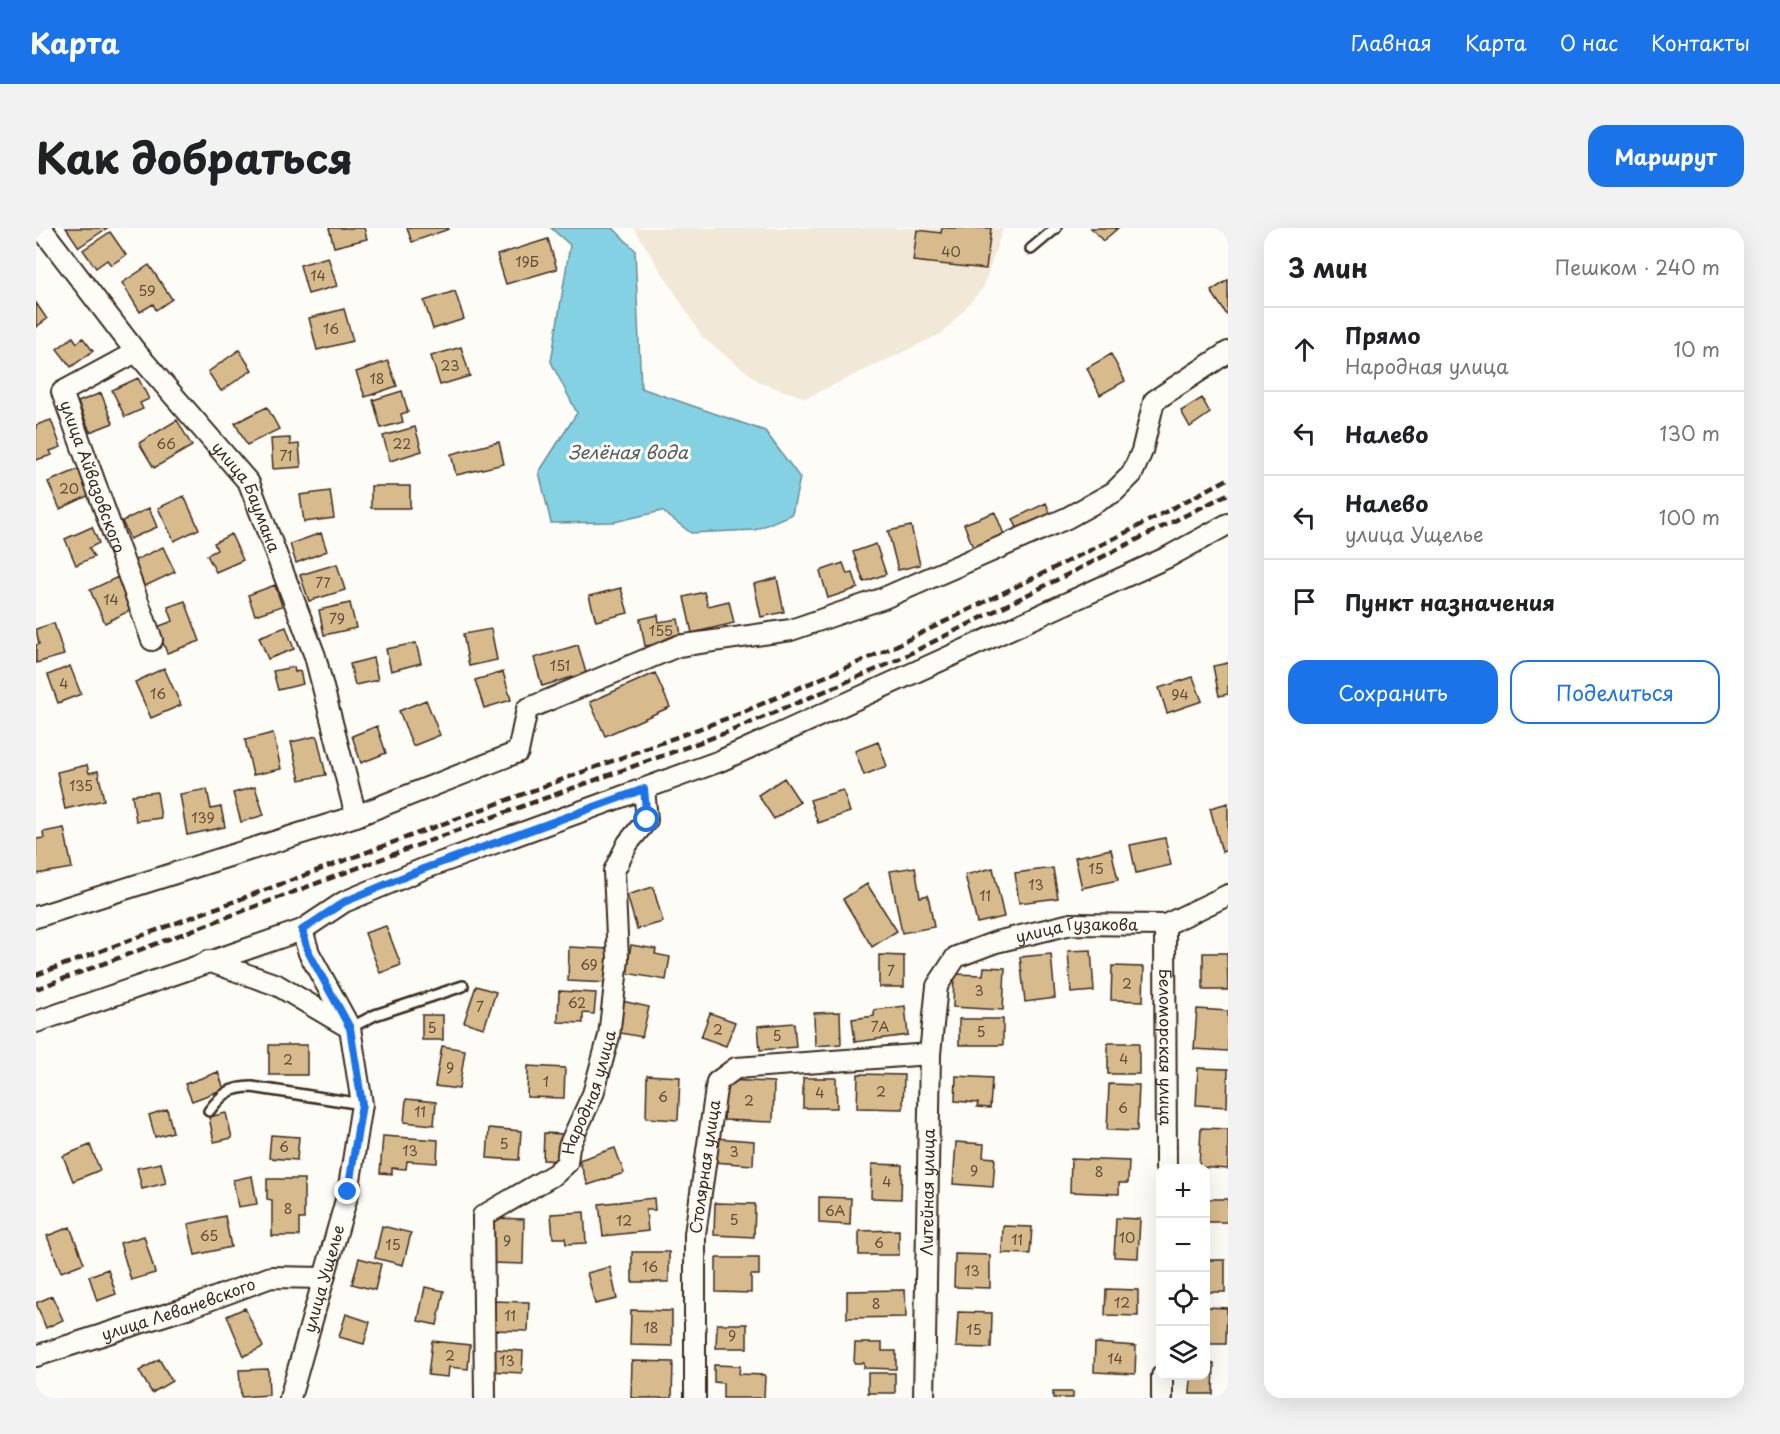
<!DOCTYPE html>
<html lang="ru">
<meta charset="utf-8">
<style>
:root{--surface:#fff;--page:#f2f2f2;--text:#202124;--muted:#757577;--line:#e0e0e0;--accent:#1a73e8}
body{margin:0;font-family:"Playpen Sans",sans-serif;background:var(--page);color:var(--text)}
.controls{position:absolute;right:18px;bottom:18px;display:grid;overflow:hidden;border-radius:12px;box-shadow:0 6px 24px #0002}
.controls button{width:54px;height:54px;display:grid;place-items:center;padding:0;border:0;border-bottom:2px solid var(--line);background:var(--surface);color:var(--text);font:30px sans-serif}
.stop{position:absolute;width:18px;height:18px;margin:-14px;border:4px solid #1a73e8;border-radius:50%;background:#fff}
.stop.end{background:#1a73e8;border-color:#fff;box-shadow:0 2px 6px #0008}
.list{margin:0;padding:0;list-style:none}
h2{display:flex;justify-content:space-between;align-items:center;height:78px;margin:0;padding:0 24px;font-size:26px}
h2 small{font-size:20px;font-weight:400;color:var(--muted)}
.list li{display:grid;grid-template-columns:39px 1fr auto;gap:18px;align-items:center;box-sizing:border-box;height:84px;padding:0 24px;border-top:2px solid var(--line)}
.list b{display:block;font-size:22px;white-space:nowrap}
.list p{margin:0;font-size:20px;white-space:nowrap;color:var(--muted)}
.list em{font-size:20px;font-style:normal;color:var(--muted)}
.actions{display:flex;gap:12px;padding:18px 24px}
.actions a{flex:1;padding:14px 0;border:2px solid var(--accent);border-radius:18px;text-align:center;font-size:21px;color:var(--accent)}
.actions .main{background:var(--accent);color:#fff}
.icon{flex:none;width:33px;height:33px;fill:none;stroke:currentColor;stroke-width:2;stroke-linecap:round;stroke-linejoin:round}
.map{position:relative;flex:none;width:1192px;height:1170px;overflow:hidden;border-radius:18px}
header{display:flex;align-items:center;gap:36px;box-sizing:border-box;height:84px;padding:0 30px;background:var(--accent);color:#fff}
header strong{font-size:28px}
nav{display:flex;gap:33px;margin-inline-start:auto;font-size:21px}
.intro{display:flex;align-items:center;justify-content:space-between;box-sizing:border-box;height:144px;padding:0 36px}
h1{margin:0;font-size:42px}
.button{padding:15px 27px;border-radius:18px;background:var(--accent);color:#fff;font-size:21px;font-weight:700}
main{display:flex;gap:36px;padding:0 36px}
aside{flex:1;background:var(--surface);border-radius:18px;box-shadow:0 6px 24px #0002}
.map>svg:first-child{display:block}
</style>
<header>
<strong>Карта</strong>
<nav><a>Главная</a><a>Карта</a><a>О нас</a><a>Контакты</a></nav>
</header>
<div class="intro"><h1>Как добраться</h1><a class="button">Маршрут</a></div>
<main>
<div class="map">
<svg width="1192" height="1170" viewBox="0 0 1192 1170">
<rect width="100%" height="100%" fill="#fdfcf7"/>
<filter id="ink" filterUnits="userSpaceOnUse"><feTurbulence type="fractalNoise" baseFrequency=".0167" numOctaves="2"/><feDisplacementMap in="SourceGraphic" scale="12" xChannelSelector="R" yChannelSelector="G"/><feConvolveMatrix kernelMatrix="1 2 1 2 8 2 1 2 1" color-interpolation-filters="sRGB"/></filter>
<g filter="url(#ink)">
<path fill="#f2e8d7" d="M598,0h369l-20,60 -40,45 -137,65 -45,-15 -58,-45z"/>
<path fill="#84d1e3" stroke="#678e94" stroke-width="1.5" d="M515,0h62l22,22 6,138 124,43 35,47 -8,36 -37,16 -64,3 -29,-22 -48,11 -63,1 -12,-51 38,-59 -26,-51 19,-117z"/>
<path fill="#d8bb8d" stroke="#3b2a1e" stroke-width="1.5" d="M30,0h41l-28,19z
M293,0h35l3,11 -33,8z
M371,0h41l1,1 -37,13z
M906,0h49l-5,41 -73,-8 4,-31 24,3z
M1055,0h27l-15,13z
M74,4l16,23 -15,10 -4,-5 -11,8 -13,-18z
M512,11l9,30 -51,15 -9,-29z
M292,29l9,29 -29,8 -8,-29z
M113,37l23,34 -16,11 -3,-6 -13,8 -18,-29z
M1192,52v34l-1,1 -16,-24z
M419,63l9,28 -31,10 -9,-28z
M0,75l11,16 -11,8z
M308,81l9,32 -36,9 -8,-32z
M37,109l4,6 6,-5 10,13 -22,16 -14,-18z
M425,119l9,29 -30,9 -9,-29z
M203,122l13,20 -31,21 -13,-19z
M1075,126l14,27 -25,14 -13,-27z
M352,133l9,25 -32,11 -9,-25z
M102,150l11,21 -9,4 3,6 -18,8 -13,-27z
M366,163l6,21 -7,2 2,8 -22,6 -8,-28z
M65,165l12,30 -23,9 -12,-30z
M1166,170l8,15 -20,14 -9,-16z
M231,179l12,22 -32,16 -12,-22z
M15,192l10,27 -11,4 2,4 -16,5v-35z
M141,192l15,26 -38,22 -15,-25z
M379,199l7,24 -32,10 -7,-25z
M254,210v7l9,-1 2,23 -28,2 -2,-30z
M463,214l5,22 -48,11 -5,-21z
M43,241l11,26 -30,14 -12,-27z
M335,258h39v22h-39z
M294,263l4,27 -30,4 -4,-27z
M148,268l15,33 -25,12 -16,-33z
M1010,275l7,16 -33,15 -7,-15z
M113,280l8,19 -27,12 -8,-18z
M959,284l10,25 -31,13 -10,-26z
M875,298l9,39 -22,5 -10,-39z
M56,299l7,16 -10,5 5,9 -18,8 -11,-26z
M285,305l6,18 -31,12 -6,-19z
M195,306l12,26 -27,12 -9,-17 10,-5 -3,-7z
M840,316l10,30 -22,8 -11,-30z
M127,319l12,25 -32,15 -12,-25z
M807,335l4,11 6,-1 5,15 -30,10 -8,-27z
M301,336l8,26 -36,11 -9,-26z
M82,349l15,32 -28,14 -15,-33z
M741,350l7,34 -23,5 -7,-33z
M239,357l7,21 -27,9 -7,-20z
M585,360l7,25 -32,8 -7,-25z
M668,364l4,14 21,-5 5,22 -42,10 -8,-36z
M149,373l15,40 -33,12 -10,-26 16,-6 -5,-14z
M314,375l6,25 -32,7 -5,-25z
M622,387l1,7 19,-3 4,21 -37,6 -5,-27z
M18,395l10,32 -28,8v-18l3,-1 -3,-15z
M250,399l8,22 -26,10 -9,-22z
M455,401l6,31 -28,6 -6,-32z
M380,415l5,20 -30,8 -5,-22z
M542,417l8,28 -44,13 -8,-28z
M337,430l5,22 -23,5 -5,-21z
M1192,435v31l-9,2 -6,-30z
M34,438l11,28 -23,9 -10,-28z
M258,439l1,5 5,-1 3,13 -25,6 -5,-19z
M128,440l17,37 -30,13 -16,-36z
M467,444l8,28 -27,8 -9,-28z
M619,445l15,34 -65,29 -15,-34z
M1157,449l9,24 -35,12 -8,-25z
M390,472l14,35 -27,11 -14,-35z
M341,498l9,27 -25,10 -9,-27z
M237,505l8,36 -28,6 -8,-35z
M281,508l9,39 -26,5 -9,-38z
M842,514l9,24 -23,9 -9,-24z
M51,537l2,8 9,-2 6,29 -39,9 -8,-37z
M748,550l16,24 -26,17 -16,-24z
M219,559l9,28 -23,7 -8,-29z
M171,561l4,20 10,-2 4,20 -38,8 -7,-41z
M807,562l7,22 -32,11 -8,-23z
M121,564l4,26 -25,3 -4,-26z
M1192,575v47l-6,2 -12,-44z
M28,600l8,40 -36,6v-35l8,-1 -1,-6z
M1129,610l6,27 -35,8 -6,-28z
M1075,621l7,31 -36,8 -7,-31z
M879,639l5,30 8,-2 6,32 -32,6 -12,-62z
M957,640l11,49 -27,6 -12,-48z
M1017,640l5,30 -39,5 -4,-30z
M831,656l30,47 -25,16 -29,-48z
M617,659l10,35 -26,7 -10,-34z
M350,698l15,39 -21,8 -15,-40z
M595,717l25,4 -1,5 15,3 -4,23 -40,-7z
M533,719l41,2 -2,34 -40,-2z
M1055,722l3,41 -23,2 -3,-42z
M1167,725h24l1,37h-25z
M1015,726l4,44 -30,4 -5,-45z
M843,727l25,1v31h-25z
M1076,738l32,1 -1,34 -32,-1z
M948,739l21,1 -2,42 -50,-3 1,-33 29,1z
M440,758l20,6 -12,36 -20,-6z
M523,763l37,2 -2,21 -11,-1v10l-25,-1z
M586,773l27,6 -7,30 -27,-5z
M869,778l3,29 -53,7 -3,-23 22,-3v-6z
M1161,781l31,2v40l-34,-2z
M804,784l1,32 -26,2 -1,-33z
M674,785l25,9 -9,24 -25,-9z
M386,787h21v25h-21z
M923,791h44v26h-44z
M758,795l2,24 -36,3 -2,-24z
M1072,815h31v31h-31z
M233,817h38v30h-38z
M406,818l23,4 -6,39 -24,-3z
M492,838l37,2 -1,30 -37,-1z
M1162,840l30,1 -1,38 -31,-2z
M182,844l6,17 -32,12 -7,-17z
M822,846l46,1 -1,34 -46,-1z
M611,847l33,2 -2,43 -32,-2z
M920,848l36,2 -2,30 -13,-1 1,-4 -23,-2z
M767,850h33l1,30h-34z
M689,852l49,2 -1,40 -49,-2z
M1073,856l30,1 -2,46 -30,-1z
M370,871l30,3 -2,23 -30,-3z
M131,881l6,23 -18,5 -6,-22z
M190,885l6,25 -18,4 -5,-25z
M453,900l32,3 -2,29 -32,-2z
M1165,900l27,1v40l-29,-2z
M508,905l19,1 -2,27 -18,-1z
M235,907l28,2 -2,23 -28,-2z
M347,908l55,4 -1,23 -30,-2 -1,8 -14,-1v6l-12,-1z
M679,910l39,3 -1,24 -40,-3z
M920,914l28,2 -1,13 12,1 -2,29 -40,-3z
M54,917l10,25 -27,11 -10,-25z
M579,920l9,25 -36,12 -9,-25z
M1035,931l58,2 -1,22h-9v11l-49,-2z
M125,935l5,20 -24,6 -5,-21z
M836,936l30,1 -1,34 -30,-1z
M216,948l5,28 -19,3 -5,-27z
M231,951h37v40h-5v17h-27v-36l-5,-1z
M783,969l32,1 -1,27 -31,-2z
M618,970l1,12h-9l2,21 -45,5 -4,-32z
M1170,971h22v23h-22z
M679,975l40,1 -1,33 -40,-2z
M548,984l2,31 -20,1 -1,-6h-12l-2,-24z
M189,988l6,31 -36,8 -7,-31z
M455,990l33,1 -1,45 -33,-1z
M1080,990l24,1 -2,39 -24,-1z
M346,998l29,7 -8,32 -28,-7z
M967,998l29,1 -2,27 -28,-1z
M34,999l14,36 -23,9 -14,-36z
M863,1002v25h-40v-24z
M108,1008l11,37 -24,7 -11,-37z
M596,1024h37v30h-37z
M919,1026l35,1v33l-36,-1z
M323,1030l22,6 -6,26 -23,-6z
M680,1030h43v17h-8v18l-35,-1z
M1170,1032h19v32h-19z
M574,1039l7,32 -22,5 -8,-31z
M72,1041l8,25 -19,7 -8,-25z
M389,1059l19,4 -7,34 -19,-4z
M1070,1061l32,1v26l-33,-1z
M869,1062l1,27 -59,1v-27z
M16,1068l11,24 -17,8 -10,-25z
M456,1073l37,1 -1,29 -37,-1z
M1170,1079l21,1 -1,36h-20z
M209,1080l18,39 -19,9 -17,-40z
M595,1082l41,1v35l-42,-1z
M922,1084l34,1 -1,35 -35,-1z
M310,1086l24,8 -6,22 -25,-7z
M681,1096h30v24h-31z
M396,1113l38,4 -2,24 -19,-2 -1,10 -20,-2z
M819,1115h27v8h14v18l-32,-1v-5h-10z
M1059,1115l41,3 -1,28 -41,-2z
M456,1121l31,2 -1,22 -32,-2z
M123,1131l13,22 -20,12 -13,-22z
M596,1133l41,1 -1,36h-41z
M1170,1135l8,1 -1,30h-23l1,-18h15z
M678,1137l26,1 -1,8 26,1 -1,23h-41v-15l-9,-1z
M232,1141l1,26 -28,2 -2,-27z
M832,1145h27v20h-27z
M1017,1164h20v6h-20z"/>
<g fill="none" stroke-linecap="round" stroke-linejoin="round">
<defs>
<path id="lane" d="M995,21l25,-21
M314,800l25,-13 88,-29
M173,883c13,-17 21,-24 43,-24l110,17"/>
<g id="street">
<path id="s1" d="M5,0l95,124 113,131 66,173 41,160"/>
<path id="s2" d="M100,124l-74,40 90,248"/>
<path d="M0,689l320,-101 162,-64 9,-43 151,-63 113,-16 93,-32 183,-80 47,-26 18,-18 10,-23 12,-50 74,-49"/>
<path id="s3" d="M1129,697l1,243"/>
<path d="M172,733l69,24 71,42"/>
<path d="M0,794l266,-92"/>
<path id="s4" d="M0,1128l154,-49 81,-30 53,1"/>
<path id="s5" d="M254,1170l58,-205 14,-89 -12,-76 -41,-75 -7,-23 42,-28 79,-33 297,-108 448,-204 60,-33"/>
<path id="s6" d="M449,1170l-2,-182 72,-42 12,-11 2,-17 24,-52 16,-58 9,-77 -4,-88 14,-28 19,-23 -3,-31"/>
<path id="s7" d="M659,1170v-164l22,-152 19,-14 194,-14"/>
<path id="s8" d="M888,1170l6,-344 7,-68 19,-29 40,-15 75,-18 94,1 63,-30"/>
<path d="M1126,1170v-22"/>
</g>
</defs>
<use href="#lane" stroke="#3b2a1e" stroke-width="14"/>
<use href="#street" stroke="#3b2a1e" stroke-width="24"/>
<use href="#lane" stroke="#fdfcf7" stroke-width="9"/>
<use href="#street" stroke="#fdfcf7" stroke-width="20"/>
<path stroke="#3b2a1e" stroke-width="4.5" stroke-dasharray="9 4.5" stroke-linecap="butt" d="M0,747l700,-260 151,-65 242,-119 99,-52
M0,761l454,-171 241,-87 160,-68 337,-169"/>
</g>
</g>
<g fill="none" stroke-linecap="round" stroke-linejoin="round" filter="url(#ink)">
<path stroke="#1a73e8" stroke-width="8" d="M312,964l14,-88 -12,-76 -41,-75 -7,-23 42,-28 79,-33 221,-80 3,31"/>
</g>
<g text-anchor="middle" stroke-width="6" stroke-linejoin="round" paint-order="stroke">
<g font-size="14" fill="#624e3a">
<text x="915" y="29">40</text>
<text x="491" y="39">19Б</text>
<text x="282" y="53">14</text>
<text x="111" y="68">59</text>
<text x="295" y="106">16</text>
<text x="414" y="143">23</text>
<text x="341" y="156">18</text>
<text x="130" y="221">66</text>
<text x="366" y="221">22</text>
<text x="250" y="233">71</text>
<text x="33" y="266">20</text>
<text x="287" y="360">77</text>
<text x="75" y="377">14</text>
<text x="301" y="396">79</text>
<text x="625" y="408">155</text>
<text x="524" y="443">151</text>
<text x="28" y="461">4</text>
<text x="122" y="471">16</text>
<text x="1144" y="472">94</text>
<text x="45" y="563">135</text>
<text x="167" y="595">139</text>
<text x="1060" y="646">15</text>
<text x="1000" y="662">13</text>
<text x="949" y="673">11</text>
<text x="553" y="742">69</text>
<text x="855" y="748">7</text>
<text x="1091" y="761">2</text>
<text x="943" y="768">3</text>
<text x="541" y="780">62</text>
<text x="444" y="784">7</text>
<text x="844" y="804">7А</text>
<text x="396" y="805">5</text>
<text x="682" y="807">2</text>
<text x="945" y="809">5</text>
<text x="741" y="813">5</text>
<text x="1088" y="836">4</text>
<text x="252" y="837">2</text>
<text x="414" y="845">9</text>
<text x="510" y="859">1</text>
<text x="845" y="869">2</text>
<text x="784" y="870">4</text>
<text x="627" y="874">6</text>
<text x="713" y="878">2</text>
<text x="1087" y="885">6</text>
<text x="384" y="889">11</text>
<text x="468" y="921">5</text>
<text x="248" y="924">6</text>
<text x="374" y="928">13</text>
<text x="698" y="929">3</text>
<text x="938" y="948">9</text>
<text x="1063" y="949">8</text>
<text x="851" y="959">4</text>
<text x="252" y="986">8</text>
<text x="799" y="988">6А</text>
<text x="698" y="997">5</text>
<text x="588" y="998">12</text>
<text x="173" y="1013">65</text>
<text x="1091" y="1015">10</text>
<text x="981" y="1017">11</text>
<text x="471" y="1018">9</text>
<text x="843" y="1020">6</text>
<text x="357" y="1022">15</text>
<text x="614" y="1044">16</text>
<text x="936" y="1048">13</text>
<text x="1086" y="1080">12</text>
<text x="840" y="1081">8</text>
<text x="474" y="1093">11</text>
<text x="615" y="1105">18</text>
<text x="938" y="1107">15</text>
<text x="696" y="1113">9</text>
<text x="414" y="1133">2</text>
<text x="1079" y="1136">14</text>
<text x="471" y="1138">13</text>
</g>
<g font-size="16" fill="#3b2a1e" stroke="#fdfcf7">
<text dy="6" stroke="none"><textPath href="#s2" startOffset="174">улица Айвазовского</textPath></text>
<text dy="6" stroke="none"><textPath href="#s1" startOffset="340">улица Баумана</textPath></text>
<text dy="6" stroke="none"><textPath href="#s8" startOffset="572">улица Гузакова</textPath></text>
<text dy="6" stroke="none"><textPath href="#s3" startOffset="122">Беломорская улица</textPath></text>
<text dy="6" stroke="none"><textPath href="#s6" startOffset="356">Народная улица</textPath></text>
<text dy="6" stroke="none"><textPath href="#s7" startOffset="232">Столярная улица</textPath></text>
<text dy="6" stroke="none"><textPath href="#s8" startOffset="206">Литейная улица</textPath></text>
<text dy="6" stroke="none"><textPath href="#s5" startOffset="124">улица Ущелье</textPath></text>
<text dy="6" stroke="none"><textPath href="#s4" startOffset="150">улица Леваневского</textPath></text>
</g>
<g font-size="18" font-style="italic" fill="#515c59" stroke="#fdfcf7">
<text x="592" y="231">Зелёная вода</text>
</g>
</g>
</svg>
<div class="controls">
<button>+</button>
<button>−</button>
<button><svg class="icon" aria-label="locate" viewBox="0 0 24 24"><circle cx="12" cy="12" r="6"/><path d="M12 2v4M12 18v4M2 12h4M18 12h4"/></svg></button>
<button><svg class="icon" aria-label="layers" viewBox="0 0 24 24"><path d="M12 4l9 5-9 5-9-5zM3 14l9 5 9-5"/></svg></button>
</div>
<div class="stop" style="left:611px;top:592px"></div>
<div class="stop end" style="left:312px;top:964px"></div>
</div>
<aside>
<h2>3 мин<small>Пешком · 240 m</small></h2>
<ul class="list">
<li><svg class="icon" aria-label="ahead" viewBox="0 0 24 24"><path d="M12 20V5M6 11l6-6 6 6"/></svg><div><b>Прямо</b><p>Народная улица</p></div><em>10 m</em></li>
<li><svg class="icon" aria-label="left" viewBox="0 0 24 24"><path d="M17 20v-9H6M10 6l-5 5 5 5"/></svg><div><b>Налево</b></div><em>130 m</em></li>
<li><svg class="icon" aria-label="left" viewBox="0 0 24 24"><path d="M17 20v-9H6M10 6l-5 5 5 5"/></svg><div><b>Налево</b><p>улица Ущелье</p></div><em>100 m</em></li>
<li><svg class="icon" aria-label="arrive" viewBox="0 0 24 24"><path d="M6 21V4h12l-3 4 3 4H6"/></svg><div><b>Пункт назначения</b></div></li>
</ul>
<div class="actions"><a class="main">Сохранить</a><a>Поделиться</a></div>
</aside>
</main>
